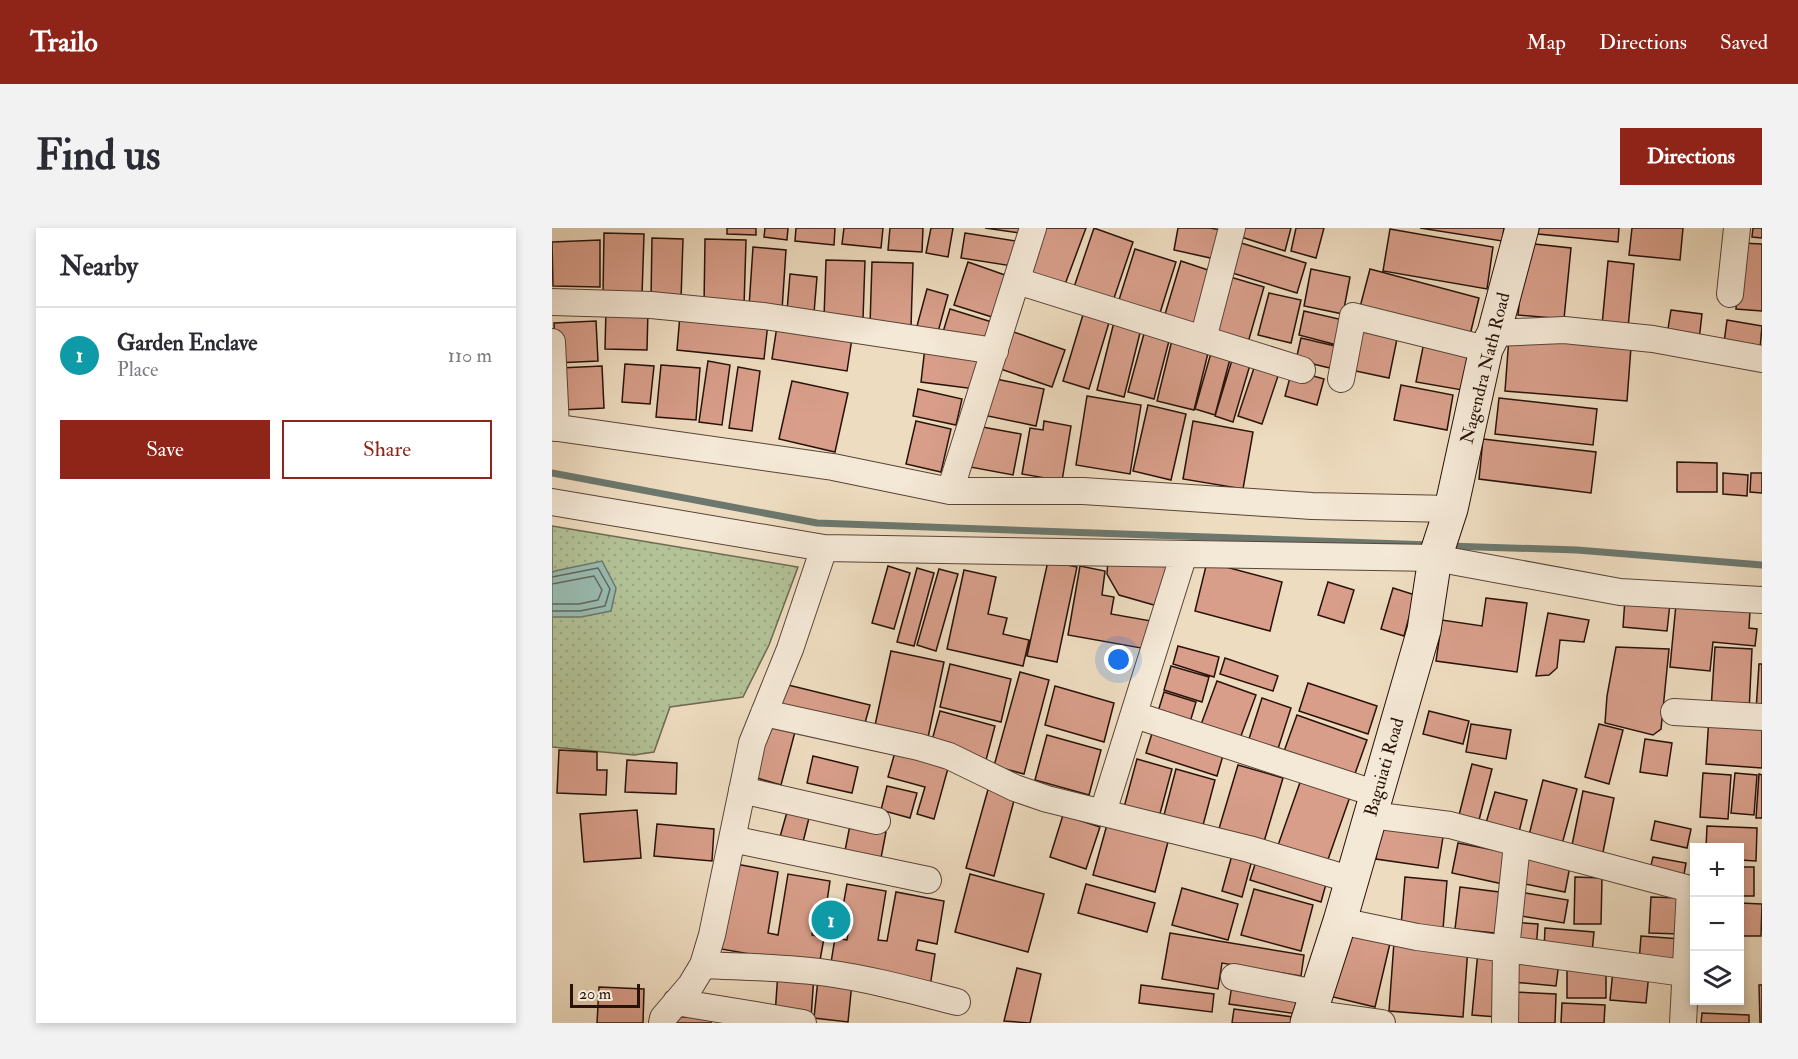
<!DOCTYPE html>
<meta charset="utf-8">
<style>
:root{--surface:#fff;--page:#f2f2f3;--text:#2b2b33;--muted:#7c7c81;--line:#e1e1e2;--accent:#8f2418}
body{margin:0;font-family:"IM FELL Double Pica",serif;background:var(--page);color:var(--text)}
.controls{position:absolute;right:18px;bottom:18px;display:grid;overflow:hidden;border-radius:0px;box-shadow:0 3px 9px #0003}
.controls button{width:54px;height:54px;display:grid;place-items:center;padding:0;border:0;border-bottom:2px solid var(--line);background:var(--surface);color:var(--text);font:30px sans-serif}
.scale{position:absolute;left:18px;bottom:15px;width:70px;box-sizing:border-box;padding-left:6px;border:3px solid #281209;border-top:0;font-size:16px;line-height:21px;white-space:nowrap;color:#281209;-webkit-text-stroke:4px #f4e8d6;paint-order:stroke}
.you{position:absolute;left:567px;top:432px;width:21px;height:21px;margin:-15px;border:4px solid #fff;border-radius:50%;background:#1a73e8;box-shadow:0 0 0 9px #1a73e833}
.badge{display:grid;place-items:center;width:39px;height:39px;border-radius:50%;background:var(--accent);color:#fff;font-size:20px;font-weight:700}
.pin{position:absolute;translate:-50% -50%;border:3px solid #fff;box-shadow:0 2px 6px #0006}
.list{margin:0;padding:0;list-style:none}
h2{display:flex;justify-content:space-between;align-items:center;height:78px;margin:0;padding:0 24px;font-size:26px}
h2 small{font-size:20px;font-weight:400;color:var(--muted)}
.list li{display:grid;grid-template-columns:39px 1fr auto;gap:18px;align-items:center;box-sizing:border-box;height:96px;padding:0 24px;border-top:2px solid var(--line)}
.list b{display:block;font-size:22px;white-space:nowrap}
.list p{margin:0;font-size:20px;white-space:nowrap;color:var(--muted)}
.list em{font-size:20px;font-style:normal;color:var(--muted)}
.actions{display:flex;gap:12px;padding:18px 24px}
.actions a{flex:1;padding:14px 0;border:2px solid var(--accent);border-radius:0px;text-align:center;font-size:21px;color:var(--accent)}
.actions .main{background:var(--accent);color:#fff}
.icon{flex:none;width:33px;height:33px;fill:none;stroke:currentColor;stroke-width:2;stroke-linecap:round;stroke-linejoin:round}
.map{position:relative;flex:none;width:1210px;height:795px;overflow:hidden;border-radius:0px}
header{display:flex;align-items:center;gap:36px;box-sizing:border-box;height:84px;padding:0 30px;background:var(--accent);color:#fff}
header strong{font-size:28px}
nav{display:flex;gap:33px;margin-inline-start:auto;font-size:21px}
.intro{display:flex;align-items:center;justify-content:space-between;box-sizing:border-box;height:144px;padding:0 36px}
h1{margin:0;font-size:42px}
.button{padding:15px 27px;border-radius:0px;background:var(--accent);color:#fff;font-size:21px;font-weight:700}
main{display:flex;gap:36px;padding:0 36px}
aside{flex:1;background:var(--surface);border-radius:0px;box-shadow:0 3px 9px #0003}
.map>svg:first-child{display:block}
</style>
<header>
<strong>Trailo</strong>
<nav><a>Map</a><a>Directions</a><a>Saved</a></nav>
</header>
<div class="intro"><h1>Find us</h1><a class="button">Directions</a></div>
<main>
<aside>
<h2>Nearby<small></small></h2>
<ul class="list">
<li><span class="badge" style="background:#0f9aa8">1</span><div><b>Garden Enclave</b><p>Place</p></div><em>110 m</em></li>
</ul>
<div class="actions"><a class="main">Save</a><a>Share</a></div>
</aside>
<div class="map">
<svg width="1210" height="795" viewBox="0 0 1210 795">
<defs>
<pattern id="garden-dots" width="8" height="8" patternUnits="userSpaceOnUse" patternTransform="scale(1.5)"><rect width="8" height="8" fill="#b3c297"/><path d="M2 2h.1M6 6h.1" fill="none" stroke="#9aa681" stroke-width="1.8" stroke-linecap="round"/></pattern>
</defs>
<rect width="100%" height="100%" fill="#eedcc0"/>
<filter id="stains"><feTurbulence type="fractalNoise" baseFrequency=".00333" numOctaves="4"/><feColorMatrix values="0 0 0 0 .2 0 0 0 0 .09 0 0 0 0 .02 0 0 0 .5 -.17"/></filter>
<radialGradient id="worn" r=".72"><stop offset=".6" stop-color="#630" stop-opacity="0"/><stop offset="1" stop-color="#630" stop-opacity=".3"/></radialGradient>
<path fill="url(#garden-dots)" stroke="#6e6a50" stroke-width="1.5" d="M0,298l246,41 -29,78 -26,52 -73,10 -16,45 -20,3 -82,-8z"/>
<path fill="#99bcb2" stroke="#6c786e" stroke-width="1.5" d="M50,333l14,27 -5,23 -30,6h-29v-44l3,-2z"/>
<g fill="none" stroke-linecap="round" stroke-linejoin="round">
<path stroke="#60675e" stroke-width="1.5" d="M0,349l46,-9 12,21 -5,17 -25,5h-28
M0,356l42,-8 8,14 -4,10 -19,4h-27"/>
<path stroke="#6c786e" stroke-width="7" d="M0,245l265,50 613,22
M895,318l130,4 185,15"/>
</g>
<path fill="#d89e8a" stroke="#281209" stroke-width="1.5" d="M175,0h29v7l-29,-1z
M213,0h23l-1,12 -23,-3z
M244,0h39l-1,17 -39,-4z
M292,0h39l-2,20 -39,-4z
M338,0h33l-1,24 -34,-2z
M379,0h22l-5,29 -22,-4z
M433,0h34v5z
M489,0h45l-22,59 -39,-15z
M542,0l39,14 -21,62 -39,-14z
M626,0h32l11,2 -6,29 -41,-9z
M689,0h50l-6,23 -47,-15z
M744,0h28l-8,30 -25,-7z
M868,0h84l-2,13z
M987,0h80l-1,14 -80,-8z
M1080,0h51l-3,32 -51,-5z
M1201,0h9v10l-10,-1z
M838,1l103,18 -6,42 -104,-18z
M52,5l40,1 -2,62 -39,-1z
M413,5l51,8 -4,25 -51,-8z
M100,10l31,1 -2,61 -30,-1z
M153,11l41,1 -2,67 -40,-1z
M48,12v47l-47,-1 -1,-44z
M686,14l68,21 -9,30 -68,-21z
M973,15l46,5 -7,71 -46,-4z
M1189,15l21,1v67l-26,-2z
M201,19l33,3 -4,60 -33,-3z
M583,21l41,13 -17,54 -41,-13z
M274,32l39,1 -2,58 -39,-1z
M629,33l33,11 -18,59 -33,-10z
M1056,33l26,3 -6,64 -26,-3z
M320,34l41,1 -2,64 -41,-2z
M416,34l37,13 -13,42 -38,-12z
M759,41l39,8 -7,37 -39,-8z
M818,41l109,29 -9,37 -110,-28z
M238,46l27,3 -3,36 -27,-2z
M675,48l37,11 -17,59 -37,-11z
M375,61l21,6 -10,37 -21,-6z
M717,65l32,7 -10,43 -33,-8z
M533,80l26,8 -22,73 -26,-8z
M54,81l42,1 -1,40 -42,-1z
M398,81l45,14 -7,23 -45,-14z
M1119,82l31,4 -3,26 -32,-5z
M752,83l39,9 -6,25 -38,-10z
M128,87l88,8 -4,36 -87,-9z
M563,90l27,7 -18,72 -27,-7z
M1175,92l35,6 -2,23 -36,-6z
M44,93l2,40 -42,2 -2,-40z
M225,98l75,12 -5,33 -75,-12z
M456,102l57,20 -13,37 -57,-20z
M593,102l25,7 -16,62 -26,-7z
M802,102l43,9 -8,39 -43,-9z
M957,109l122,10 -4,54 -122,-10z
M749,110l34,8 -5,22 -34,-8z
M620,112l37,9 -15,61 -37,-9z
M872,114l45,8 -7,40 -46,-8z
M373,119l54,6 -4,36 -54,-7z
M659,125l19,6 -15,56 -20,-6z
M680,132l18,5 -17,57 -18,-6z
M156,133l22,4 -8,60 -23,-3z
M704,134l24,8 -18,54 -24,-8z
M73,136l29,2 -4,38 -28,-2z
M109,137l39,3 -4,52 -40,-3z
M50,138l2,42 -43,2 -1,-42z
M186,139l22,4 -8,60 -23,-3z
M740,142l32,9 -7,26 -32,-9z
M439,150l53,11 -8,37 -53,-11z
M240,153l56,12 -13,59 -56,-13z
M849,157l52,10 -6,35 -53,-10z
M366,161l44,10 -6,26 -43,-9z
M535,168l54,9 -11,69 -54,-9z
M947,170l98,11 -4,36 -98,-11z
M596,177l38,9 -15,66 -38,-9z
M364,193l35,8 -10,43 -35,-8z
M492,193l27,5 -9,55 -40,-7 8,-46 13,2z
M641,193l60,11 -10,57 -60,-10z
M425,198l44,8 -8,41 -43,-8z
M931,211l113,13 -5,41 -112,-14z
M1125,234l40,1v29h-40z
M1171,245l25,2 -1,21 -24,-2z
M1199,245h11v20l-12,-1z
M556,331l66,1 -13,47 -42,-12 -12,-21z
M496,333l29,6 -20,95 -30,-6z
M655,334l75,20 -12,49 -75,-20z
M336,338l22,7 -16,56 -22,-6z
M528,338l25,5 -3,24 12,2 -3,17 46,8 -5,28 -84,-15z
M365,340l17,5 -20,73 -17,-4z
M387,341l19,5 -22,77 -19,-6z
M412,342l32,7 -8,37 19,4 -4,16 26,6 -6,26 -76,-17z
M776,354l26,8 -10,33 -26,-8z
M841,360l22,7 -11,41 -23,-7z
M934,370l41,5 -10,69 -81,-11 6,-41 40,6z
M1073,371l45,4 -3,28 -44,-4z
M1124,376l74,7 -1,17 8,1 -2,17 -42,-4 -3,29 -40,-4z
M996,385l41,7 -5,22 -24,-2 -3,28 -8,7 -13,1z
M626,418l41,11 -5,20 -41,-13z
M1064,419l53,2 -8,80 -8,6 -48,-12 2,-27z
M1163,419l37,2 -3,63 -38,-3z
M339,423l53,11 -17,80 -53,-12z
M673,430l53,18 -5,15 -53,-17z
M398,436l61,15 -10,43 -61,-15z
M1207,436h3v47h-6z
M619,438l38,11 -7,25 -38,-12z
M468,444l29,8 -25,94 -30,-8z
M665,453l39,14 -18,49 -39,-14z
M228,455l90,22 -7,25 -89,-22z
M756,455l69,23 -9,28 -69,-23z
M503,458l59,17 -10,39 -59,-17z
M612,464l32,10 -8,27 -32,-11z
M710,470l29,10 -15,47 -29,-10z
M388,483l55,15 -9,34 -55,-16z
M877,483l40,10 -6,23 -40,-10z
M745,487l70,25 -15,42 -70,-25z
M1157,488l53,4v48l-56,-4z
M213,491l31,9 -15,57 -31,-9z
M919,496l40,6 -5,29 -40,-7z
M1047,496l24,6 -14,54 -24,-7z
M601,502l71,22 -7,24 -71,-23z
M495,507l54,15 -12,45 -54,-15z
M1093,511l27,4 -5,33 -27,-4z
M345,517l53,16 -16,58 -17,-5 8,-27 -37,-10z
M7,522l38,2v18h10l-1,25 -49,-2z
M261,528l45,11 -6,26 -45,-10z
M585,531l35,10 -14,52 -35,-10z
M75,532l50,3 -1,31 -51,-2z
M920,536l20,5 -14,55 -20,-5z
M686,537l45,13 -20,67 -45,-13z
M624,541l39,11 -13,49 -39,-10z
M1151,545l28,2 -3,44 -28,-2z
M1183,545l22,2 -3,40 -23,-2z
M751,546l49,17 -27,77 -49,-17z
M1207,546l3,1v43h-6z
M991,552l34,9 -16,59 -33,-9z
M335,558l30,7 -7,25 -29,-8z
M437,558l27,7 -22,83 -28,-8z
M1031,563l31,7 -12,59 -31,-7z
M943,564l32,8 -8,32 -33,-9z
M85,582l4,48 -57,4 -4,-48z
M235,584l22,6 -8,32 -23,-6z
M511,587l37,12 -14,42 -36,-12z
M556,593l61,17 -14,54 -62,-17z
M1103,593l36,8 -4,19 -36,-8z
M829,594l63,9 -6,37 -62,-9z
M105,596l57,5 -2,32 -58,-5z
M298,597l36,7 -6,31 -36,-7z
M1155,598l50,2 -1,33 -16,-1v-12h-34z
M906,615l51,10 -6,31 -51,-11z
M680,627l20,5 -10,37 -20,-6z
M706,627l70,22 -7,25 -71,-22z
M973,628l45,10 -5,26 -45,-9z
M1101,629l33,6 -3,17 -34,-7z
M184,636l42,8 -10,61 10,2 10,-61 42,7 -4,27 16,4 5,-28 39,7 -8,49 9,1 9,-49 48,9 -7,43 -19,-4 -2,10 19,4 -5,33 -100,-18 5,-31 12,2 1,-6 -35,-6 -1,7 12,3 -5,28 -98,-17z
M1188,639h14v29h-14z
M418,646l74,20 -16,58 -73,-20z
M853,649l42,4 -4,48 -42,-3z
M1023,649l27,1 -1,46h-27z
M534,656l69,19 -8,29 -69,-19z
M908,659l39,5 -4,41 -40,-4z
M630,660l56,16 -10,36 -56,-15z
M702,661l59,16 -12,46 -60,-16z
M967,664l49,8 -4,23 -49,-8z
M1099,669l29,1 -1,36 -30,-1z
M1188,675l22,1 -1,32h-21z
M960,694l26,2 -2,26 -26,-2z
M792,700l47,11 -16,68 -46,-11z
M993,700l49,4 -2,21 -48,-3z
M618,705l134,22 -3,21 -79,-13 -4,26 -56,-10z
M1089,708l40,3 -1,26 -41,-3z
M842,714l74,5 -5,70 -74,-6z
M926,723l25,3 -6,63 -25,-2z
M962,730l45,4 -3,24 -44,-4z
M465,740l24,6 -11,49 -26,-2z
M1015,741h39v29h-39z
M1061,742l36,3 -3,30 -36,-3z
M226,744l36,3 -3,43 -36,-3z
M266,751l34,4 -4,39 -34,-4z
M589,757l73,9 -2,18 -73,-9z
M680,757l68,11 -3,18 -68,-10z
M1207,757h3v38h-2z
M47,759l45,2 -1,34h-46z
M961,764l43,2 -1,29h-44z
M1010,775l43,2 -1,18h-43z
M682,781l59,8 -1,6h-60z
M118,785l42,4 -1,6h-42z
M1150,785l47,2v8h-48z"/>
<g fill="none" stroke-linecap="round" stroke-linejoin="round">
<defs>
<path id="street" d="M465,53l285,89
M1178,66l7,-66
M0,74l99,3 113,11 231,35
M942,105l70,-3 89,9 109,20
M651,111l29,-111
M0,114l4,86
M789,151l12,-63 133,33
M0,199l281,40 117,24h133l229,15 139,3
M398,263l83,-263
M0,274l272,46 611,10 185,34 142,8
M1122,484l88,5
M212,485l155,34 30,9 66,32 32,11 202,50 103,31
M583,487l242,79
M190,562l135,31
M551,584l81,-258
M819,587l79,10 240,64 -7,134
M180,611l196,41
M788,693l77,16 267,36
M151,737c42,2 83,2 124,8 44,6 87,18 130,29
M682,749l82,16
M124,774l127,21
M759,785l71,10
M110,795l1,-5 28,-33 12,-20 9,-30 40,-192 38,-94 34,-101
M953,795l1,-74 11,-105"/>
<path id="secondary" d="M755,795l33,-102 84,-291 11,-72 16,-49 35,-160 8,-16 28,-105"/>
</defs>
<use href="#street" stroke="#5a4437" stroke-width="28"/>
<use href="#secondary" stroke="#281209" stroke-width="35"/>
<use href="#street" stroke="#f4e8d6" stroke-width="26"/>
<use href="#secondary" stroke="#f4e8d6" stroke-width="33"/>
</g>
<g text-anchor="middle" stroke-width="4.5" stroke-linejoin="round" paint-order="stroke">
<g font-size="18" fill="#281209" stroke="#f4e8d6">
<text transform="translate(933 140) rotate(-76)" y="6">Nagendra Nath Road</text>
<text transform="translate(832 539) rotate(-74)" y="6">Baguiati Road</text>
</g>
</g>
<rect width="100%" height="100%" filter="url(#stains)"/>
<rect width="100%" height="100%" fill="url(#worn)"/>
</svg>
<div class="controls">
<button>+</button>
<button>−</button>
<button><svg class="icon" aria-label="layers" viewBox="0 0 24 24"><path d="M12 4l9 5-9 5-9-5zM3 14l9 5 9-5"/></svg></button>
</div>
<div class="scale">20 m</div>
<div class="you"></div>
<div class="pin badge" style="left:279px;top:692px;background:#0f9aa8">1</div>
</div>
</main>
